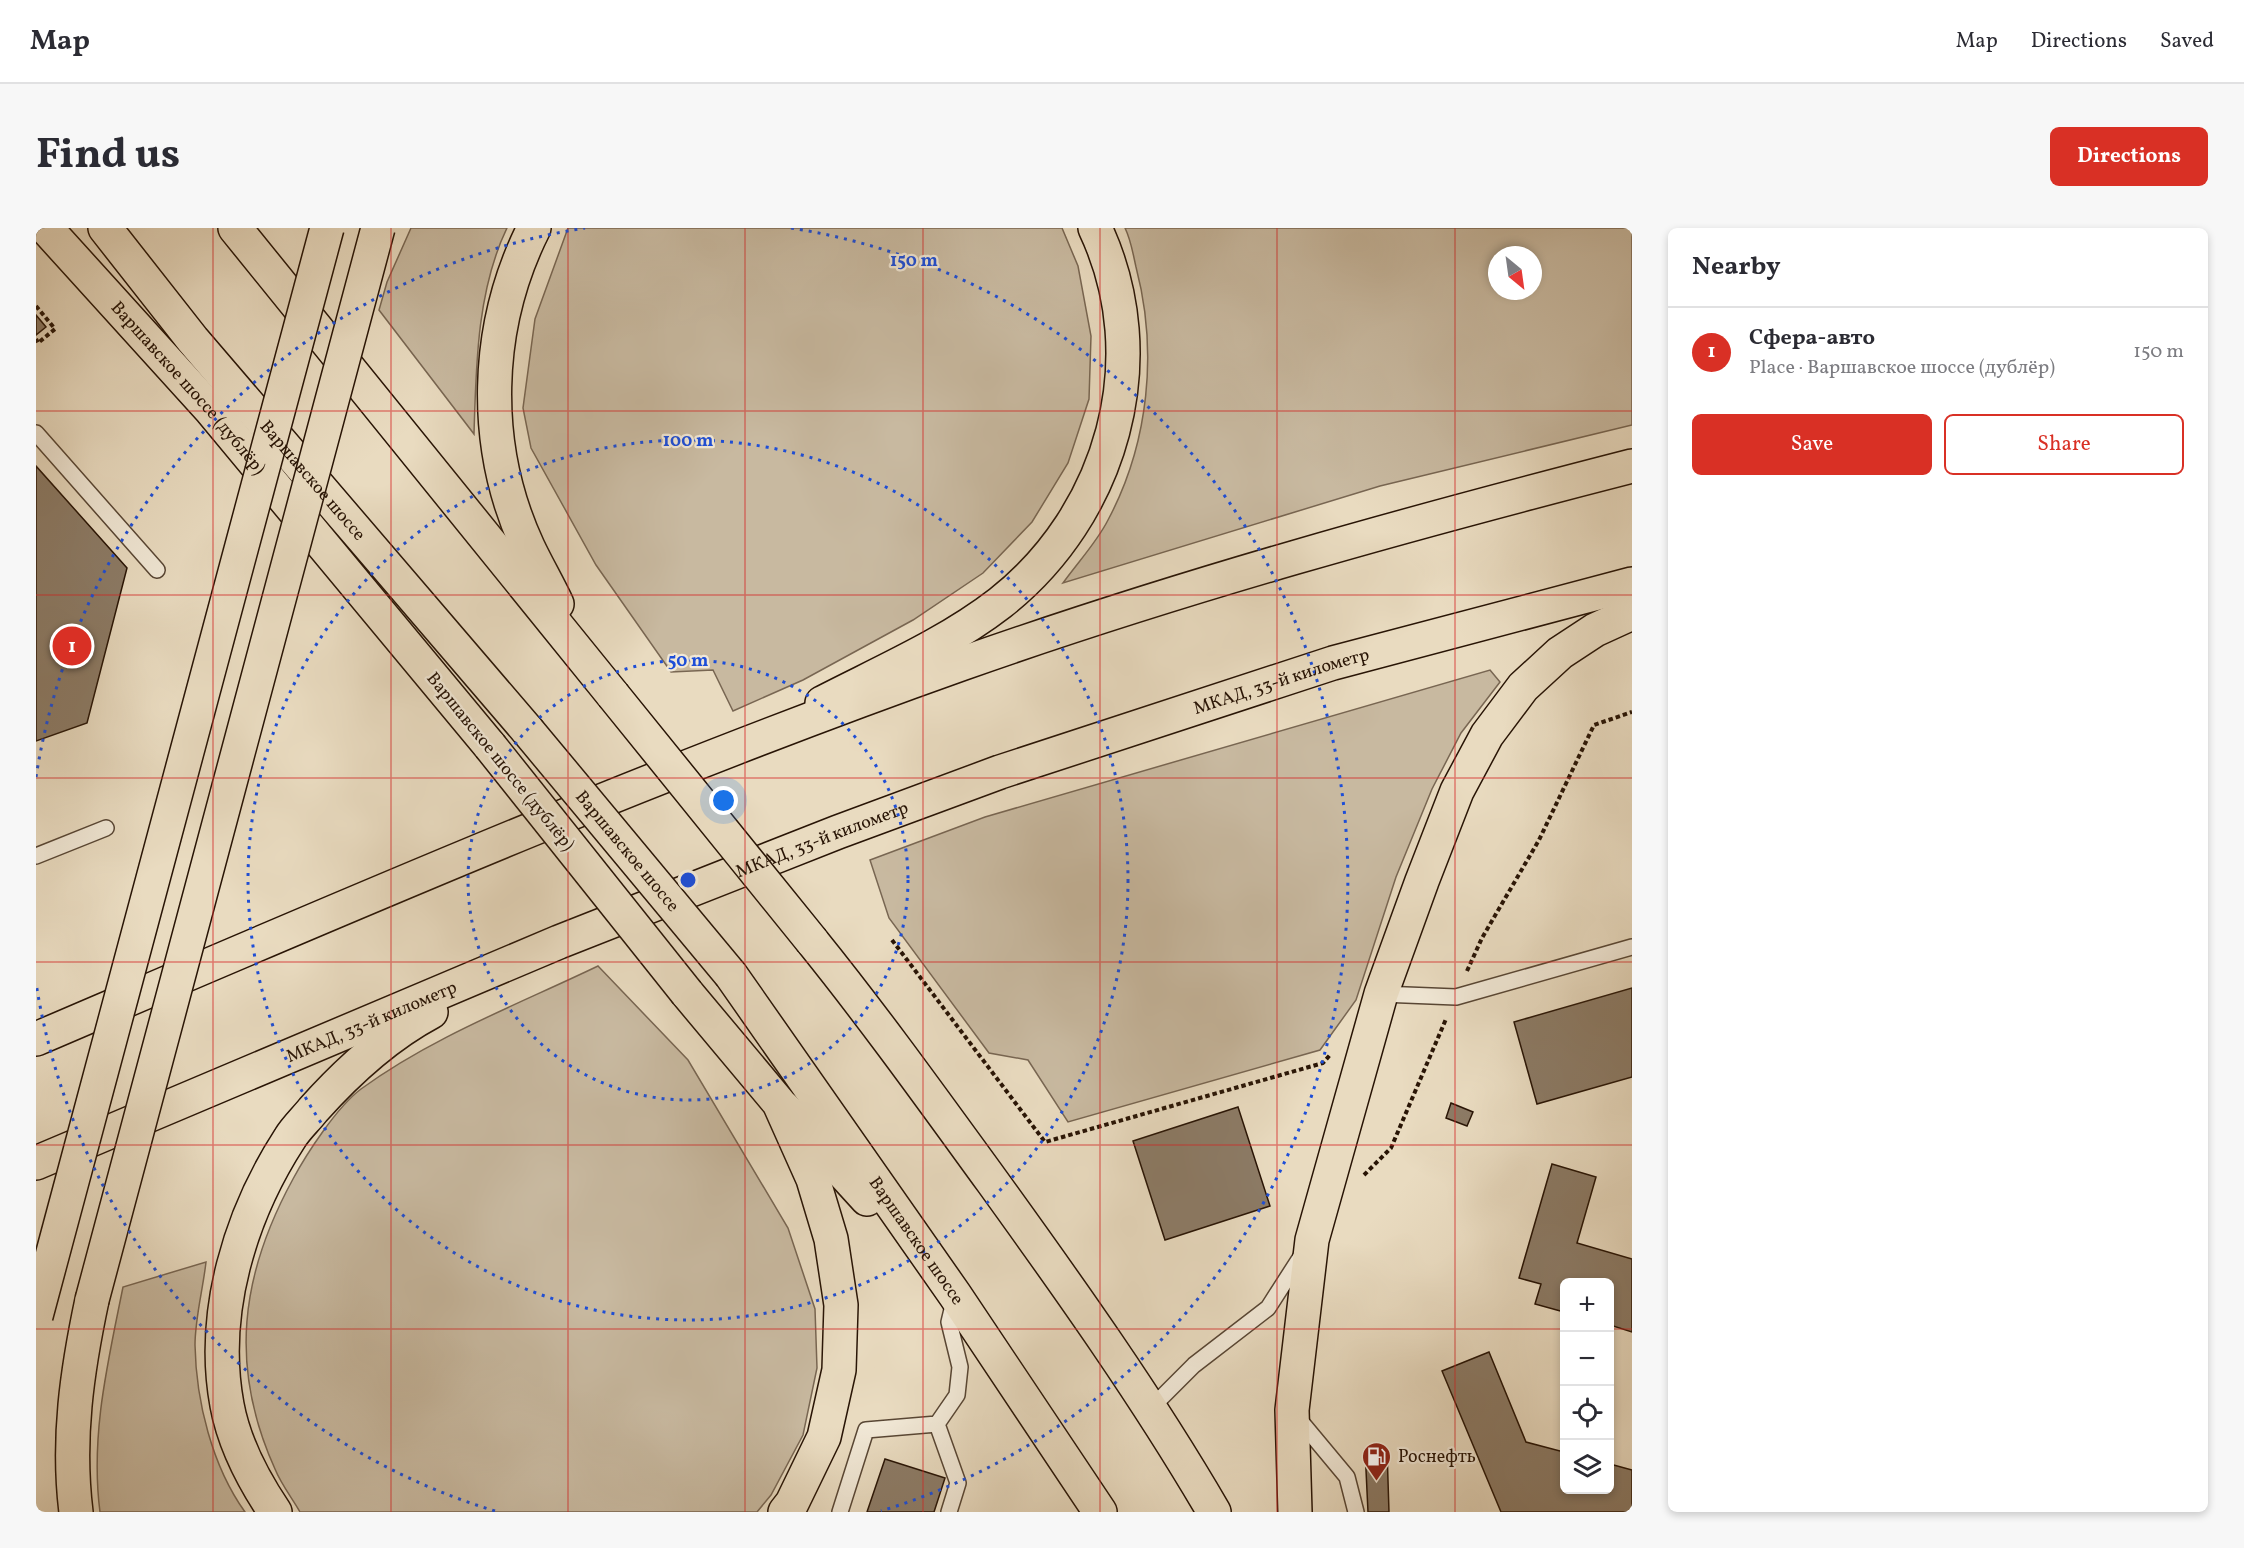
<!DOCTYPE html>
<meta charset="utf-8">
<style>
:root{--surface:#fff;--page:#f7f7f7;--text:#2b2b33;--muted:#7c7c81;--line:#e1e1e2;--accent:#d93025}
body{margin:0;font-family:Vollkorn,serif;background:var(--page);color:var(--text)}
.controls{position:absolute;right:18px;bottom:18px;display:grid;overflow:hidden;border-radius:9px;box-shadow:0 3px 9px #0003}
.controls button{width:54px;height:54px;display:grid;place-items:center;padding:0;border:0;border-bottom:2px solid var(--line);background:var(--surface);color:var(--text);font:30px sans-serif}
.compass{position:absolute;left:1452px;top:18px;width:54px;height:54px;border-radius:50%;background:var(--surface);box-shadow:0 3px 9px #0003;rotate:151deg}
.you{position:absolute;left:688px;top:573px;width:21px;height:21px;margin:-15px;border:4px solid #fff;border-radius:50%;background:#1a73e8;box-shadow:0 0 0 9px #1a73e833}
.badge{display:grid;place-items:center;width:39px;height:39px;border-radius:50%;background:var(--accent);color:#fff;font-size:20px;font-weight:700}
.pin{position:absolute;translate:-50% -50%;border:3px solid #fff;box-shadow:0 2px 6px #0006}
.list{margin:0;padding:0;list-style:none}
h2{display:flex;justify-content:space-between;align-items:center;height:78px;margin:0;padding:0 24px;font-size:26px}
h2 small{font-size:20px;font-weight:400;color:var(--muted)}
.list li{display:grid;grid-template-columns:39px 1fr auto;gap:18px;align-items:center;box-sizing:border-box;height:90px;padding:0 24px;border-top:2px solid var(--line)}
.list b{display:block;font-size:22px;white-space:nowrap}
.list p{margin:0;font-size:20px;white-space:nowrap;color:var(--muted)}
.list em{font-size:20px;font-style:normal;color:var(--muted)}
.actions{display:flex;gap:12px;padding:18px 24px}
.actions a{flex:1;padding:14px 0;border:2px solid var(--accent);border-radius:9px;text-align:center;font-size:21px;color:var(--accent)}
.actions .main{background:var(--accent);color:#fff}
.icon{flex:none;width:33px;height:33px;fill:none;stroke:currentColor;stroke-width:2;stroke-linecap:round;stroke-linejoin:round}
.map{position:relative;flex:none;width:1596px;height:1284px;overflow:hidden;border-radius:9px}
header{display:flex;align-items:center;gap:36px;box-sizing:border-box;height:84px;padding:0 30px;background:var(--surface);border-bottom:2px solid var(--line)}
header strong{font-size:28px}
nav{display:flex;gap:33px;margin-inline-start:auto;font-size:21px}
.intro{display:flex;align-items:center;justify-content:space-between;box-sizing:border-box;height:144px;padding:0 36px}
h1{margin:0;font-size:42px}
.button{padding:15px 27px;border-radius:9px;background:var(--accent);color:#fff;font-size:21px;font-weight:700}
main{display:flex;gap:36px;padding:0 36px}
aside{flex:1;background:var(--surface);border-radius:9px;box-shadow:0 3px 9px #0003}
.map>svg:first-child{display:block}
</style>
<header>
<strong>Map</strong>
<nav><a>Map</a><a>Directions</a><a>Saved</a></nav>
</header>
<div class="intro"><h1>Find us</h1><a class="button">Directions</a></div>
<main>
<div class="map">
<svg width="1596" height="1284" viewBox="0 0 1596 1284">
<rect width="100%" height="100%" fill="#e9dbc0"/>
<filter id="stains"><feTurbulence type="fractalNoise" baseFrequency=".00333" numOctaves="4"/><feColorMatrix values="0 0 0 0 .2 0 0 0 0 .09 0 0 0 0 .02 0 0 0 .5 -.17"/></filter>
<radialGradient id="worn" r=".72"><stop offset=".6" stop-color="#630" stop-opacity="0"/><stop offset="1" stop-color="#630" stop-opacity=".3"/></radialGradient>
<path fill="#c8b9a0" stroke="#786652" stroke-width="1.5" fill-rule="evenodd" d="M375,0h96c-30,62 -31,138 -33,206l-95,-124 8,-28z
M532,0h494l16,38 13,70 -2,63 -21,64 -36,59 -49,51 -70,47 -110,60 -70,31 -20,-41 -42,2 -75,-107 -65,-117 -8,-40 12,-89z
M1089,0h507v197l-252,61 -317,97c15,-21 34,-41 45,-63 41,-77 50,-169 28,-253 -3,-13 -5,-27 -11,-39zM1461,27h36v36h-36z
M1454,442l10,12 -39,51 -29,56 -36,88 -40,123 -36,50 -252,72 -40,-62 -39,-7 -100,-135 -19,-58 115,-43z
M562,738l90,94 100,168 27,81 2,59 -14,67 -32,60 -14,17h-457c-8,-14 -19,-28 -25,-43 -46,-102 -35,-193 18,-290 14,-26 44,-72 68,-90 71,-52 158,-85 237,-123z
M170,1034c-3,27 -11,56 -11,83 1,56 17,121 50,167h-145c-10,-77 8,-150 23,-225z"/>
<path fill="#8c7b66" stroke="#281405" stroke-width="1.5" d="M0,87l10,12 -10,8z
M0,238l91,102 -40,155 -51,18z
M1596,760v89l-95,27 -23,-82z
M1415,875l22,9 -6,14 -21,-8z
M1202,879l32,99 -105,34 -32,-99z
M1516,936l44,13 -19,66 55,16v73l-22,-7v-43h-46v30l-29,-8 6,-20 -22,-6z
M1453,1124l37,90 38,10v38h46v-26l22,6v42h-131l-59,-141z
M1329,1221h22l2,63h-21z
M849,1231l60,19 -11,34h-67z"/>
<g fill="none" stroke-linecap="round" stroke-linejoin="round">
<defs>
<path id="service" d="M0,205l121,137
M0,628l70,-28
M1345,766l75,3 176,-50
M1115,1180l43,-43 74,-57 34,-53
M1261,1189l50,60 9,35
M901,1196l20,-29 3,-28 -11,-45 6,-25
M901,1196l21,59 -9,29
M804,1284l26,-82 71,-6"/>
<g id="primary">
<path d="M199,0l378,467"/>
<path d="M498,0c-50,99 -53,218 -6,319 9,19 20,38 29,57"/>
<path d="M786,475c60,-31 125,-59 178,-100 112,-88 157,-244 95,-375"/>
<path d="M776,713c63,78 121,159 180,240 78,108 155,216 222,331"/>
<path id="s1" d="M695,747l224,320 145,217"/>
<path d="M748,880l83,91"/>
<path d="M40,1284c-9,-73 1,-141 16,-212"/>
<path d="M1259,1284l-3,-102 20,-170 69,-246 41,-113 35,-90 30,-56 36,-48 37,-34 35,-23 37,-17"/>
</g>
<g id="trunk">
<path id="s2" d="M10,0l165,182 279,336"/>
<path id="s3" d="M69,0l88,112 335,391"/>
<path d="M651,765l92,110 34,76 18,60 10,66 -2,65 -15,67 -32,66 -7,9"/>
<path d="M0,811c306,-131 612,-264 925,-375 221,-78 445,-140 671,-198"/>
<path id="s4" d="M0,935l523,-221 279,-110 162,-60 333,-109 299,-79"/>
<path d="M239,1284c-21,-31 -41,-69 -48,-107 -17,-92 13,-190 63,-267 6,-10 16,-19 23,-28 34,-38 73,-74 118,-98"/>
</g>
</defs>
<use href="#service" stroke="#584634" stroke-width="18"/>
<use href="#primary" stroke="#281405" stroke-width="36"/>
<use href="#trunk" stroke="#281405" stroke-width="36"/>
<path stroke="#281405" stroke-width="4" stroke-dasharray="4.5 3" stroke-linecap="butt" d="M0,78l19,23 -17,14 -2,-4
M856,712l153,202 278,-79 7,-8
M1431,743l15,-33 57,-98 55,-115 38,-13
M1328,947l27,-27 55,-129"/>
<use href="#service" stroke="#f1e8d6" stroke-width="15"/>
<use href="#primary" stroke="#e9dbc0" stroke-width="33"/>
<use href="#trunk" stroke="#e9dbc0" stroke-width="33"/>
<defs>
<path id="primary-bridge" d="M577,467l199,246
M56,1072l286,-1072"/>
<g id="trunk-bridge">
<path id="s5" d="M492,503l203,244"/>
<path d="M454,518l197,247"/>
<path d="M0,1088l291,-1088"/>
</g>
</defs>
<use href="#primary-bridge" stroke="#281405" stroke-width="36" stroke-linecap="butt"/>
<use href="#trunk-bridge" stroke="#281405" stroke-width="36" stroke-linecap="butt"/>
<use href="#primary-bridge" stroke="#e9dbc0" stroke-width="33"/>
<use href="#trunk-bridge" stroke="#e9dbc0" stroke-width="33"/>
</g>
<path fill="none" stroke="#d62828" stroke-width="1.5" stroke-opacity="0.55" d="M177,0v1284M355,0v1284M532,0v1284M709,0v1284M887,0v1284M1064,0v1284M1241,0v1284M1419,0v1284M0,183h1596M0,367h1596M0,550h1596M0,734h1596M0,917h1596M0,1101h1528M1574,1101h22"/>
<g fill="none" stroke="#1d4ed8" stroke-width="3" stroke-dasharray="3 6">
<circle cx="652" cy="652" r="220"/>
<circle cx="652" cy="652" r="440"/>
<path d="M459 1283A660 660 0 0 1 0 755M0 549A660 660 0 0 1 549 0M755 0A660 660 0 0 1 845 1283"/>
</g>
<defs>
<symbol id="fuel-pin" viewBox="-11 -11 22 30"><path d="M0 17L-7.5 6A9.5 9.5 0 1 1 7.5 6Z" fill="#8f2418" stroke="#f1e8d6"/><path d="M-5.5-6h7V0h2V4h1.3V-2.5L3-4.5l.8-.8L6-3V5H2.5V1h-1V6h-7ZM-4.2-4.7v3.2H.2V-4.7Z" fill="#fff"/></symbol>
</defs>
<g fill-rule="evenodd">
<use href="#fuel-pin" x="1324" y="1212" width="33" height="45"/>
</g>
<g text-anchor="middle" stroke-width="4.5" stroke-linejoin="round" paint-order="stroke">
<g font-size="18" fill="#281405" stroke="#f1e8d6">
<text dy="6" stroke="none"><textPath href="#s2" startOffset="214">Варшавское шоссе (дублёр)</textPath></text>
<text dy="6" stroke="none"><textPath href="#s3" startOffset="327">Варшавское шоссе</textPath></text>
<text dy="6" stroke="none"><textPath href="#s4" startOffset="1336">МКАД, 33-й километр</textPath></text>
<text transform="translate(465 533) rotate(51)" y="6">Варшавское шоссе (дублёр)</text>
<text dy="6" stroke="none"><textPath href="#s4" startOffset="850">МКАД, 33-й километр</textPath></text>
<text dy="6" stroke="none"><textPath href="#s5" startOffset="156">Варшавское шоссе</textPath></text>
<text dy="6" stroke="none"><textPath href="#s4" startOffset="364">МКАД, 33-й километр</textPath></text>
<text dy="6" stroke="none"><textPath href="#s1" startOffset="324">Варшавское шоссе</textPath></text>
</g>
<g font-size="18" fill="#281405" stroke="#f1e8d6" text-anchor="start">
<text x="1362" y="1234">Роснефть</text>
</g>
</g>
<circle cx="652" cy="652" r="9" fill="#1d4ed8" stroke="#f1e8d6" stroke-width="3"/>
<g font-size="18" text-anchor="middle" font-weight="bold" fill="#1d4ed8" stroke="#f1e8d6" stroke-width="4.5" stroke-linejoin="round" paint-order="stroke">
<text x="878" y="38">150 m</text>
<text x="652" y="218">100 m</text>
<text x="652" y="438">50 m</text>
</g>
<rect width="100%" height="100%" filter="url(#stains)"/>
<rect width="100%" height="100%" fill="url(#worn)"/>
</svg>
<div class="controls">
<button>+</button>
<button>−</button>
<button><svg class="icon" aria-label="locate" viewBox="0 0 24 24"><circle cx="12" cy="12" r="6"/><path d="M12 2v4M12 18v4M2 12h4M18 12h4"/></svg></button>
<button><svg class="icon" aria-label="layers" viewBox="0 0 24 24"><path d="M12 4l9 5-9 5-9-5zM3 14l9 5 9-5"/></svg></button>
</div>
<svg class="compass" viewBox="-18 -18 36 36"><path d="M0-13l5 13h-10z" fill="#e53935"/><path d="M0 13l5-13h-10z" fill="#7c7c81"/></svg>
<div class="you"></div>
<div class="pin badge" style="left:36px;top:418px">1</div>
</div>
<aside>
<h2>Nearby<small></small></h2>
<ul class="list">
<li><span class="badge">1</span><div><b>Сфера-авто</b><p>Place · Варшавское шоссе (дублёр)</p></div><em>150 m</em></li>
</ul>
<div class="actions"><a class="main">Save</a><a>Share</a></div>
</aside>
</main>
